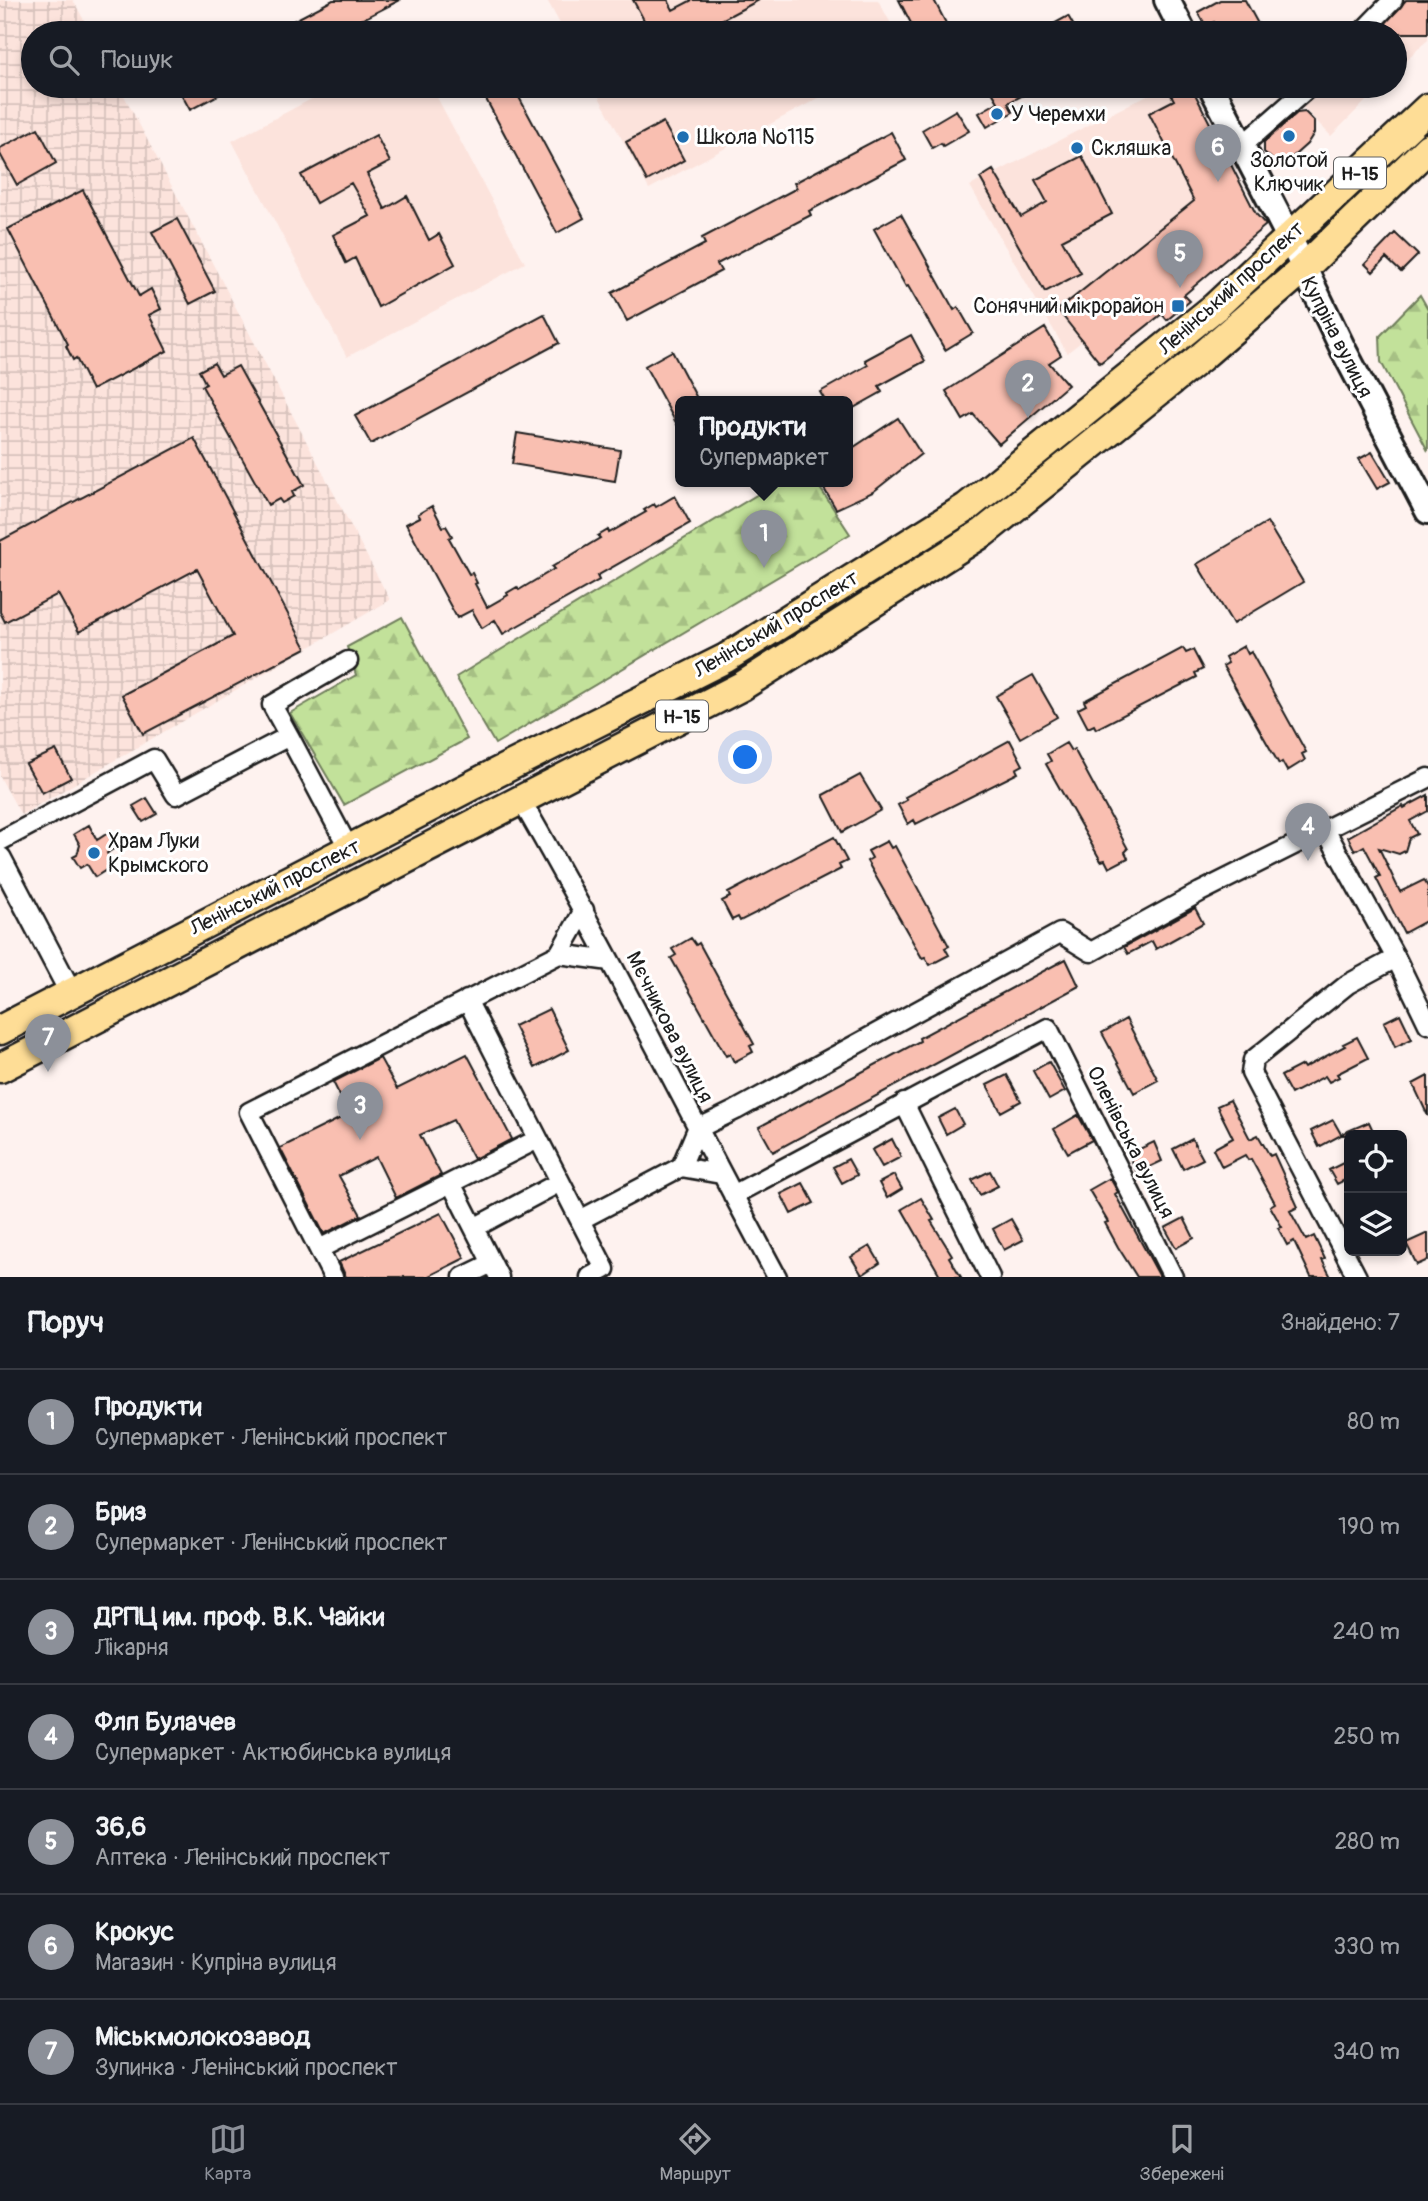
<!DOCTYPE html>
<html lang="uk">
<meta charset="utf-8">
<style>
:root{--surface:#171b24;--page:#20242c;--text:#f1f3f6;--muted:#9ea1a6;--line:#363941;--accent:#8c9099}
body{margin:0;font-family:Pangolin,sans-serif;background:var(--page);color:var(--text)}
.controls{position:absolute;right:21px;bottom:21px;display:grid;overflow:hidden;border-radius:10px;box-shadow:0 4px 10px #0003}
.controls button{width:63px;height:63px;display:grid;place-items:center;padding:0;border:0;border-bottom:2px solid var(--line);background:var(--surface);color:var(--text);font:35px sans-serif}
.you{position:absolute;left:746px;top:758px;width:24px;height:24px;margin:-18px;border:5px solid #fff;border-radius:50%;background:#1a73e8;box-shadow:0 0 0 10px #1a73e833}
.badge{display:grid;place-items:center;width:46px;height:46px;border-radius:50%;background:var(--accent);color:#fff;font-size:23px;font-weight:700}
.pin{position:absolute;translate:-50% -58px;filter:drop-shadow(0 2px 4px #0008)}
.pin::after{content:'';position:absolute;top:37px;width:24px;height:21px;background:inherit;clip-path:polygon(0 0,100% 0,50% 100%)}
.popup{position:absolute;left:675px;top:396px;width:178px;height:91px;box-sizing:border-box;display:grid;place-content:center;border-radius:10px;background:var(--surface);filter:drop-shadow(0 2px 5px #0005);font-size:23px;white-space:nowrap;color:var(--muted)}
.popup b{font-size:26px;color:var(--text)}
.popup::after{content:'';position:absolute;left:50%;top:100%;margin-left:-14px;border:14px solid transparent;border-top-color:var(--surface)}
.list{margin:0;padding:0;list-style:none}
h2{display:flex;justify-content:space-between;align-items:center;height:91px;margin:0;padding:0 28px;font-size:30px}
h2 small{font-size:23px;font-weight:400;color:var(--muted)}
.list li{display:grid;grid-template-columns:46px 1fr auto;gap:21px;align-items:center;box-sizing:border-box;height:105px;padding:0 28px;border-top:2px solid var(--line)}
.list b{display:block;font-size:26px;white-space:nowrap}
.list p{margin:0;font-size:23px;white-space:nowrap;color:var(--muted)}
.list em{font-size:23px;font-style:normal;color:var(--muted)}
.icon{flex:none;width:38px;height:38px;fill:none;stroke:currentColor;stroke-width:2;stroke-linecap:round;stroke-linejoin:round}
.map{position:relative;flex:none;width:1428px;height:1277px;overflow:hidden}
.search{position:absolute;background:var(--surface);box-shadow:0 4px 10px #0003;left:21px;right:21px;top:21px;height:77px;display:flex;align-items:center;gap:18px;box-sizing:border-box;padding:0 24px;border-radius:38px;color:var(--muted);font-size:26px}
.sheet{height:826px;background:var(--surface)}
nav{display:flex;justify-content:space-around;align-items:center;box-sizing:border-box;height:98px;border-top:2px solid var(--line);background:var(--surface);font-size:19px;color:var(--muted)}
nav a{display:grid;justify-items:center;gap:4px}
nav .on{color:var(--accent)}
.map>svg:first-child{display:block}
</style>
<div class="map">
<svg width="1428" height="1277" viewBox="0 0 1428 1277">
<defs>
<pattern id="industrial-grid" width="8" height="8" patternUnits="userSpaceOnUse" patternTransform="scale(1.75)"><rect width="8" height="8" fill="#fce3dc"/><path d="M0 4h8M4 0v8" fill="none" stroke="#d7c2bc"/></pattern>
<pattern id="forest-firs" width="22" height="20" patternUnits="userSpaceOnUse" patternTransform="scale(1.75)"><rect width="22" height="20" fill="#c2e19a"/><path d="M5 1l3.5 6h-7zM16 11l3.5 6h-7z" fill="#a6c084"/></pattern>
</defs>
<rect width="100%" height="100%" fill="#fef2ef"/>
<filter id="ink" filterUnits="userSpaceOnUse"><feTurbulence type="fractalNoise" baseFrequency=".0143" numOctaves="2"/><feDisplacementMap in="SourceGraphic" scale="14" xChannelSelector="R" yChannelSelector="G"/><feConvolveMatrix kernelMatrix="1 2 1 2 8 2 1 2 1" color-interpolation-filters="sRGB"/></filter>
<g filter="url(#ink)">
<path fill="#fce3dc" d="M547,0h331l18,33h-331z
M1402,0h26v39l-33,33v-39h-27z
M336,86h95l94,177 -178,94 -115,-216z
M593,86h248l-192,103z
M1165,86h14l65,128 -177,139 -97,-167z
M1316,86h65l-50,50 -32,-33z"/>
<path fill="url(#industrial-grid)" d="M0,0h73l18,33h-58v53h86l271,514 -369,215 -21,-38z"/>
<path fill="url(#forest-firs)" stroke="#6f7e5b" stroke-width="2" d="M1420,295l8,14v142l-47,-89 -1,-26z
M778,482h38l34,52 -355,210 -39,-67z
M402,617l65,122 -123,66 -54,-92 66,-38 -9,-28z"/>
<path fill="#f9bfb1" stroke="#1c1c1c" stroke-width="2" d="M333,0h67l-64,33h-66z
M633,0h35l5,10 19,-10h67l-62,33h-46z
M899,0h35l17,33h-35z
M1220,0h25l18,33h-42l-7,-11 -8,4 -8,-14z
M1406,0h22v33h-51z
M1068,16l10,17h-41z
M177,86h58l-45,24z
M479,86h34l71,132 -27,15z
M998,86h42l-32,17 5,9 -26,15 -8,-14 19,-11 -7,-12z
M1166,86h25l65,128 10,11 -82,70 6,6 -23,19 -5,-6 -62,49 -42,-53 136,-109 -45,-88 25,-13z
M956,110l13,21 -26,15 -2,-3 -9,5 -10,-18z
M1305,112l9,9v12l-7,11 -20,18 -11,1 -12,-11v-10l33,-29z
M663,122l21,38 -37,21 -21,-39z
M38,128l18,35 -39,22 -17,-31v-6z
M891,132l15,28 -97,51 2,4 -94,49 4,7 -94,50 -15,-28 93,-49 -3,-6 95,-50 -3,-5z
M376,135l14,27 -23,12 18,35 22,-13 22,44 10,-6 16,30 -77,43 -23,-49 -9,5 -13,-28 37,-19 -19,-33 -35,20 -15,-28z
M1082,156l30,58 -50,26 19,33 -36,19 -65,-114 13,-8 28,47 26,-15 -12,-22z
M83,190l56,106 12,-7 10,20 -12,6 18,36 -75,39 -16,-32 -3,2 -7,-14 2,-2 -60,-115z
M901,214l53,96 4,-3 15,26 -28,17 -37,-64 -2,1 -32,-58z
M177,219l38,72 -25,13 -38,-72z
M1395,233l23,22 -17,17 -15,-14 -13,14 -8,-8z
M544,314l15,29 -188,101 -16,-28z
M1045,328l16,27 -12,8 19,22 -69,59 -26,-30 -10,6 -17,-29z
M911,335l14,26 -46,25 3,6 -34,19v-9h-22l-6,-10 48,-27 -3,-5z
M672,351l27,51h-19v28l-35,-64z
M214,363l7,12 17,-9 66,119 -12,7 2,4 -12,7 -3,-4 -11,6 -66,-119 4,-2 -7,-13z
M898,418l23,36 -48,38 -37,17 -16,-27h28v-31z
M517,433l103,17 -5,31 -103,-17z
M194,438l112,210 -163,86 -21,-39 111,-59 -36,-67 -118,63 -21,-38 -53,28 -5,-10v-71z
M1372,452l18,30 -13,7 -18,-30z
M675,496l15,27 -93,53 2,4 -96,54 -8,-14 -13,8 -10,-18 -15,8 -51,-94 14,-7 -2,-3 14,-8 11,21 3,-1 6,10 -3,2 20,36 3,-1 5,10 -2,1 12,23 21,-12 -1,-2 10,-6 2,3 35,-21 -2,-2 48,-29 -2,-2 10,-6 1,3 37,-21 -2,-2 10,-6 2,3z
M1267,522l36,60 -70,42 -36,-60z
M1244,646l4,8 3,-2 55,100 -4,2 3,6 -18,11 -5,-9 -3,2 -56,-98 5,-3 -3,-6z
M1183,648l3,5 7,-3 10,19 -8,4 2,4 -101,52 -2,-4 -6,3 -10,-19 8,-4 -2,-4z
M1033,675l24,42 -37,21 -24,-42z
M1010,740l13,25 -7,4 2,4 -102,51 -2,-4 -6,4 -10,-19 9,-5 -2,-3z
M1066,743l5,8 3,-2 54,100 -3,3 3,6 -19,10 -4,-8 -4,1 -55,-97 5,-3 -4,-7z
M56,750l15,28 -29,15 -16,-29z
M860,775l21,35 -39,22 -19,-37z
M1428,795v16l-18,10 7,13 -8,4 -4,13 -6,3 -20,-6 21,44 24,-12 4,7v33l-24,13 -28,-55 4,-2 -16,-30 -9,5 -7,-14 55,-31 1,2z
M147,798l10,16 -14,8 -10,-16z
M89,825l8,15 11,-7 9,14 -10,6 7,12 -19,12 -8,-13 -7,4 -7,-11 4,-2 3,-10 -6,-11z
M834,837l13,24 -8,4 2,4 -101,52 -2,-4 -6,3 -10,-19 8,-4 -2,-4z
M887,841l4,7 4,-2 54,100 -4,2 4,7 -19,10 -5,-8 -3,1 -55,-97 5,-3 -4,-7z
M1195,908l8,15 -47,26 -4,-8 -24,13 -4,-7z
M691,938l5,7 3,-2 55,101 -4,2 3,6 -19,10 -4,-8 -4,2 -55,-98 5,-3 -4,-6z
M1066,959l13,27 -306,166 -14,-25 161,-86 -1,-3z
M549,1009l20,41 -34,18 -21,-42z
M1400,1014l12,25 -17,8 -11,-25z
M1126,1019l32,61 -24,13 -32,-60z
M1357,1037l11,21 -31,16 2,3 -10,5 -4,-6 -34,18 -10,-18 21,-11 2,3 41,-22 -2,-2z
M467,1054l45,85 -38,20 -21,-39 -33,15 21,40 -45,23 -20,-41 -37,19 22,39 -37,19 -44,-86 69,-34 -16,-32 47,-24 17,31z
M1049,1062l16,29 -16,9 -16,-29z
M1007,1075l14,26 -20,11 -14,-27z
M1428,1076v40l-15,-32z
M1230,1100l20,39 8,-4 12,21 4,-2 24,53 -8,4 16,29 8,-4 11,23 -3,1 9,17h-20l-17,-36 -7,4 -9,-17 4,-1 -12,-21 5,-3 -24,-44 -3,1 -3,-5 -23,12 -9,-18 20,-11 -16,-32z
M955,1109l8,15 -17,10 -8,-16z
M1078,1115l14,25 -24,13 -14,-24z
M1333,1120l8,14 28,-12 6,13h-34l-22,12 -8,-16z
M892,1139l9,18 -19,10 -10,-17z
M1192,1139l11,20 -20,10 -10,-20z
M1154,1142l8,19 -25,12 -8,-19z
M848,1159l9,16 -15,8 -9,-16z
M1349,1160v18l-12,6 -8,-14z
M990,1171l8,15 -18,9 -8,-15z
M894,1175l8,14 -15,9 -8,-15z
M1110,1178l8,14 -3,2 45,83h-23l-19,-30 -13,-24 3,-1 -19,-32z
M803,1183l11,20 -23,11 -10,-20z
M921,1198l13,22 -3,1 21,34 -3,2 12,20h-20l-39,-68z
M441,1213l24,45 -38,19h-81l-7,-15z
M1184,1218l10,20 -18,10 -11,-20z
M1011,1219l12,21 -19,10 -11,-21z
M1428,1233v27l-11,5 -11,-22z
M870,1246l10,17 -18,12 -11,-18z"/>
<g fill="none" stroke-linecap="round" stroke-linejoin="round">
<defs>
<path id="minor" d="M1361,33l32,-33
M1243,145l67,-59
M289,736l-17,-31 76,-44
M521,800c90,156 170,318 256,477
M1326,831l70,127 32,66
M0,841l154,-82 22,36 113,-59 60,113
M584,910l-25,44 51,7
M467,1000l138,269 -15,8
M904,1103l86,174
M721,1174l-40,-7 16,-38 39,-19 324,-177 31,19 109,-60 228,-114
M733,1195l315,-167 125,249
M580,1220l101,-53
M474,1228l86,-46
M319,1249l138,-69
M333,1277l-84,-165 310,-158
M463,1277l29,-14
M499,1277l-48,-94 87,-44
M1357,1277l-106,-204 2,-13 95,-76 48,-26"/>
<path id="tertiary" d="M0,858l71,135"/>
<path id="secondary" d="M1167,0l17,33
M1211,86l78,151 55,114 84,160"/>
<path id="primary" d="M0,1030l496,-257 230,-115 241,-151 248,-200 213,-199
M0,1068l742,-382 242,-154 217,-175 102,-88 125,-121"/>
</defs>
<use href="#minor" stroke="#1c1c1c" stroke-width="23"/>
<use href="#tertiary" stroke="#1c1c1c" stroke-width="26"/>
<use href="#secondary" stroke="#1c1c1c" stroke-width="30"/>
<use href="#primary" stroke="#1c1c1c" stroke-width="33"/>
<use href="#minor" stroke="#fff" stroke-width="18"/>
<use href="#tertiary" stroke="#fff" stroke-width="21"/>
<use href="#secondary" stroke="#fff" stroke-width="24"/>
<use href="#primary" stroke="#fedd96" stroke-width="28"/>
</g>
</g>
<g fill="#1f6fb2" stroke="#fff" stroke-width="2.5">
<circle cx="997" cy="114" r="7"/>
<circle cx="1289" cy="136" r="7"/>
<circle cx="683" cy="137" r="7"/>
<circle cx="1077" cy="148" r="7"/>
<rect x="1171" y="299" width="14" height="14" rx="3.5"/>
<circle cx="94" cy="853" r="7"/>
</g>
<g text-anchor="middle" stroke-width="6" stroke-linejoin="round" paint-order="stroke">
<g fill="#fff" stroke="#606060" stroke-width="2">
<rect x="1334" y="157.5" width="52" height="31" rx="5"/>
<rect x="656" y="700.5" width="52" height="31" rx="5"/>
</g>
<g font-size="19" font-weight="bold" fill="#1c1c1c">
<text x="1360" y="180">Н-15</text>
<text x="682" y="723">Н-15</text>
</g>
<g font-size="21" fill="#1c1c1c" stroke="#fff" text-anchor="start">
<text x="1011" y="121">У Черемхи</text>
<text x="697" y="144">Школа №115</text>
<text x="1091" y="155">Скляшка</text>
<text x="1289" y="167" text-anchor="middle">Золотой<tspan x="1289" dy="24">Ключик</tspan></text>
<text x="1164" y="313" text-anchor="end">Сонячний мікрорайон</text>
<text x="108" y="848">Храм Луки<tspan x="108" dy="24">Крымского</tspan></text>
</g>
<g font-size="21" fill="#1c1c1c" stroke="#fff">
<text transform="translate(1231 288) rotate(-42)" y="7">Ленінський проспект</text>
<text transform="translate(1337 337) rotate(63)" y="7">Купріна вулиця</text>
<text transform="translate(776 624) rotate(-31)" y="7">Ленінський проспект</text>
<text transform="translate(275 887) rotate(-27)" y="7">Ленінський проспект</text>
<text transform="translate(670 1027) rotate(63)" y="7">Мєчникова вулиця</text>
<text transform="translate(1131 1142) rotate(63)" y="7">Оленівська вулиця</text>
</g>
</g>
</svg>
<div class="controls">
<button><svg class="icon" aria-label="locate" viewBox="0 0 24 24"><circle cx="12" cy="12" r="6"/><path d="M12 2v4M12 18v4M2 12h4M18 12h4"/></svg></button>
<button><svg class="icon" aria-label="layers" viewBox="0 0 24 24"><path d="M12 4l9 5-9 5-9-5zM3 14l9 5 9-5"/></svg></button>
</div>
<div class="you"></div>
<div class="pin badge" style="left:764px;top:568px">1</div>
<div class="popup"><b>Продукти</b>Супермаркет</div>
<div class="pin badge" style="left:1028px;top:418px">2</div>
<div class="pin badge" style="left:360px;top:1140px">3</div>
<div class="pin badge" style="left:1308px;top:861px">4</div>
<div class="pin badge" style="left:1180px;top:288px">5</div>
<div class="pin badge" style="left:1218px;top:182px">6</div>
<div class="pin badge" style="left:48px;top:1072px">7</div>
<div class="search"><svg class="icon" aria-label="search" viewBox="0 0 24 24"><circle cx="10" cy="10" r="6"/><path d="M15 15l6 6"/></svg>Пошук</div>
</div>
<section class="sheet">
<h2>Поруч<small>Знайдено: 7</small></h2>
<ul class="list">
<li><span class="badge">1</span><div><b>Продукти</b><p>Супермаркет · Ленінський проспект</p></div><em>80 m</em></li>
<li><span class="badge">2</span><div><b>Бриз</b><p>Супермаркет · Ленінський проспект</p></div><em>190 m</em></li>
<li><span class="badge">3</span><div><b>ДРПЦ им. проф. В.К. Чайки</b><p>Лікарня</p></div><em>240 m</em></li>
<li><span class="badge">4</span><div><b>Флп Булачев</b><p>Супермаркет · Актюбинська вулиця</p></div><em>250 m</em></li>
<li><span class="badge">5</span><div><b>36,6</b><p>Аптека · Ленінський проспект</p></div><em>280 m</em></li>
<li><span class="badge">6</span><div><b>Крокус</b><p>Магазин · Купріна вулиця</p></div><em>330 m</em></li>
<li><span class="badge">7</span><div><b>Міськмолокозавод</b><p>Зупинка · Ленінський проспект</p></div><em>340 m</em></li>
</ul>
</section>
<nav>
<a class="on"><svg class="icon" aria-label="map" viewBox="0 0 24 24"><path d="M3 6l6-2 6 2 6-2v14l-6 2-6-2-6 2zM9 4v14M15 6v14"/></svg>Карта</a>
<a><svg class="icon" aria-label="directions" viewBox="0 0 24 24"><path d="M12 3l9 9-9 9-9-9zM9 14v-3h6M13 9l2 2-2 2"/></svg>Маршрут</a>
<a><svg class="icon" aria-label="saved" viewBox="0 0 24 24"><path d="M7 4h10v16l-5-4-5 4z"/></svg>Збережені</a>
</nav>
